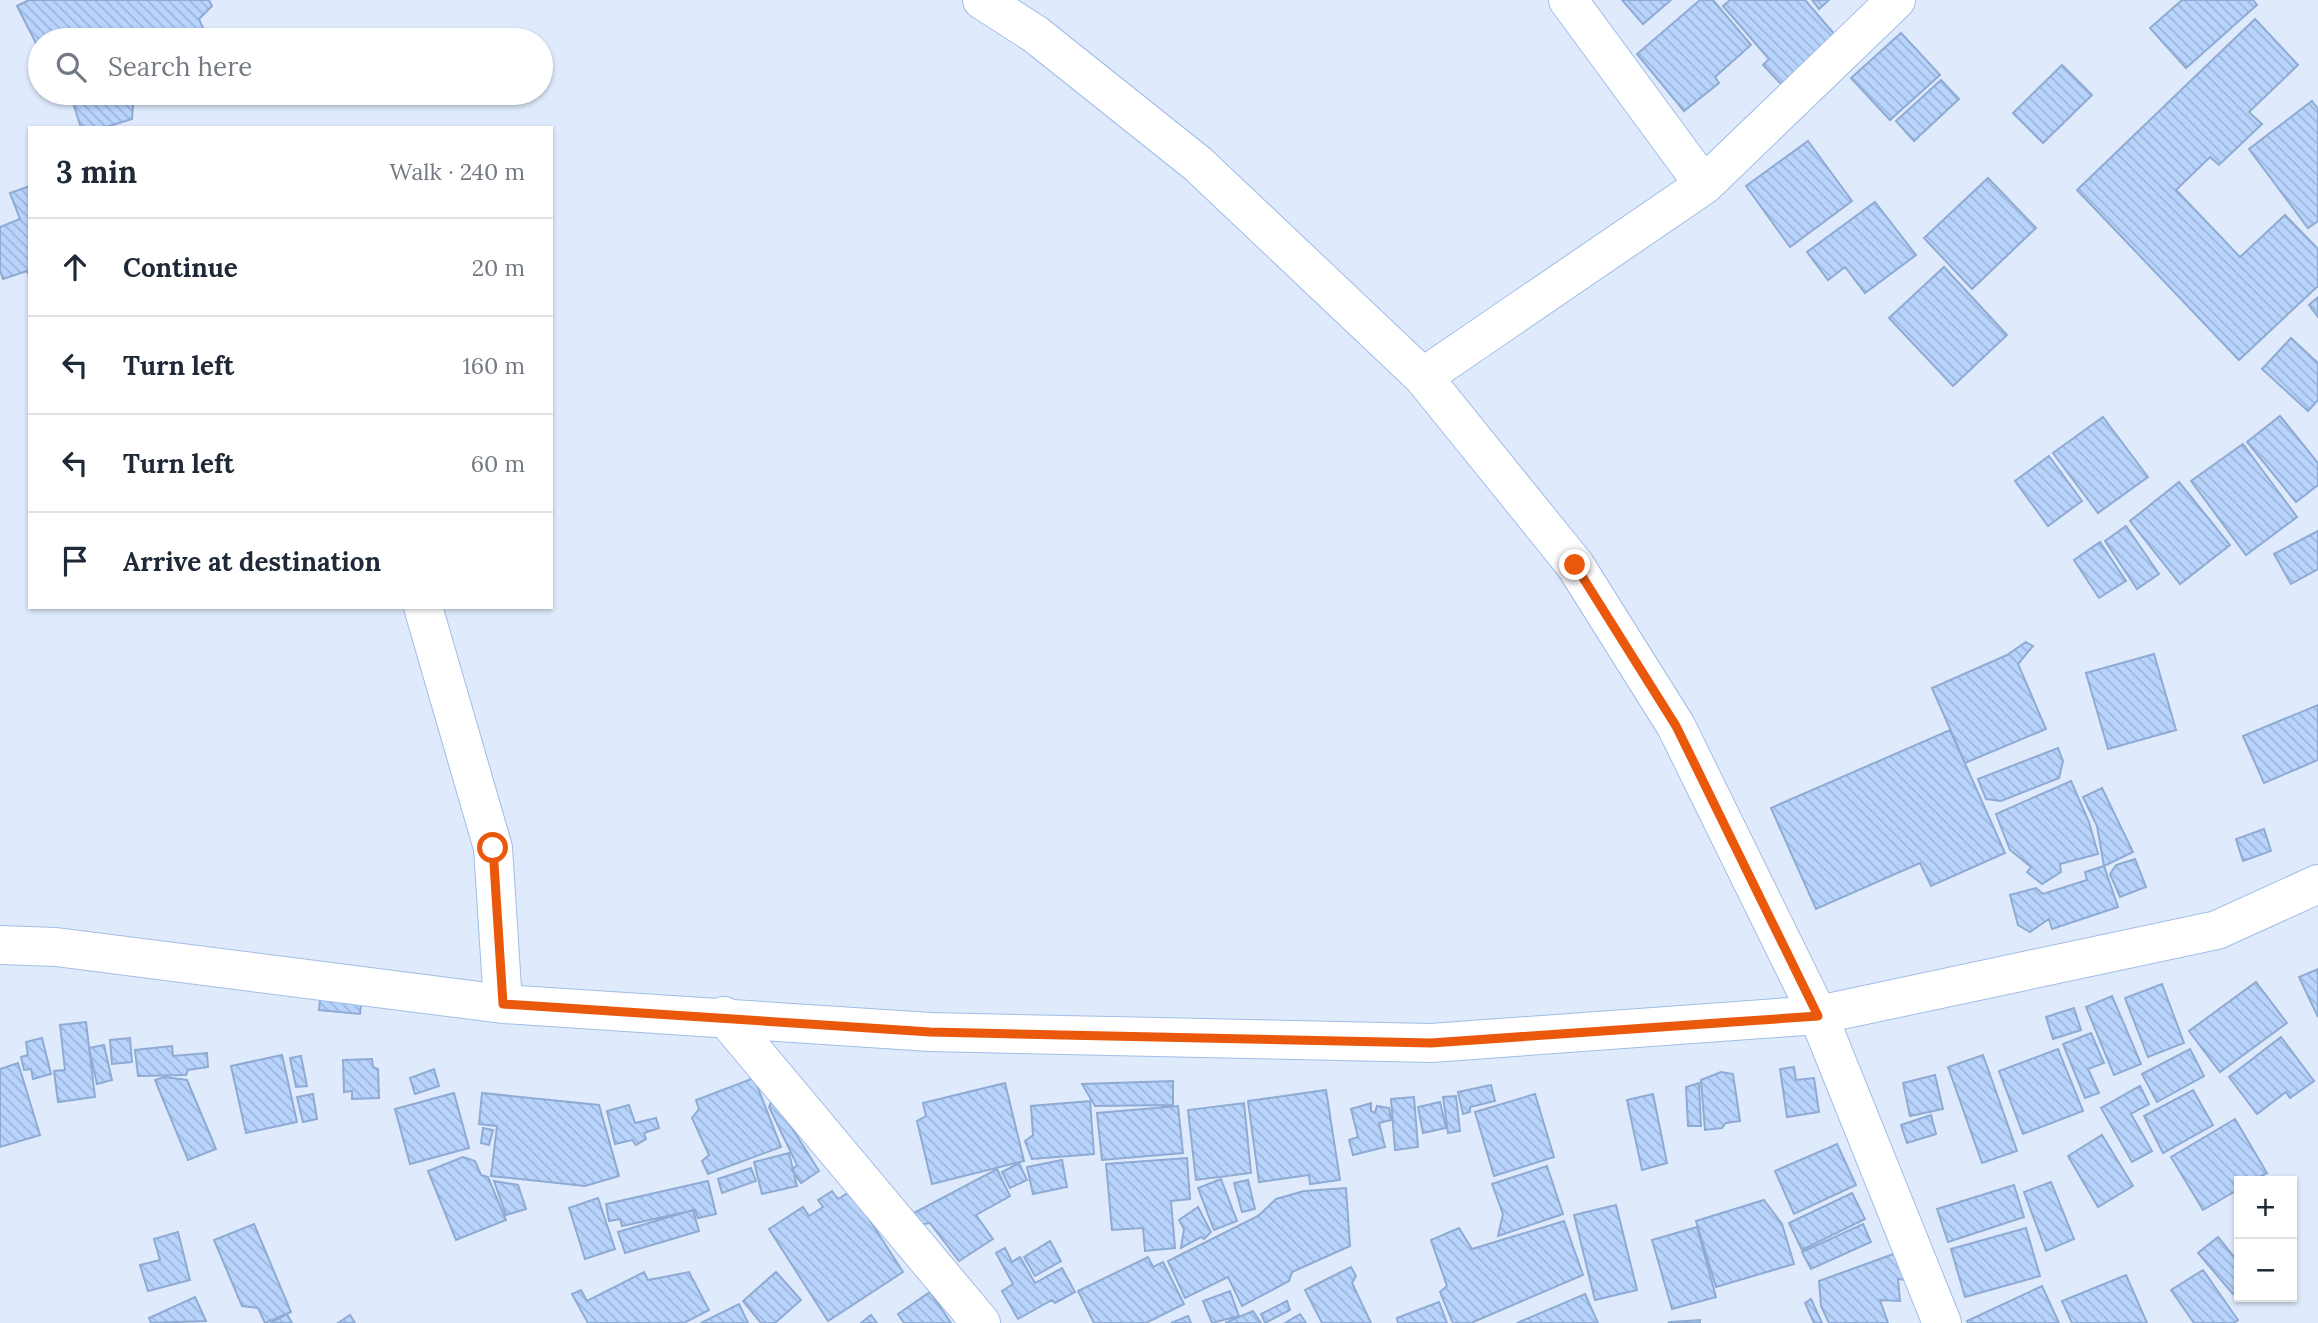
<!DOCTYPE html>
<meta charset="utf-8">
<style>
:root{--surface:#fff;--page:#f6f6f7;--text:#1f2937;--muted:#747a83;--line:#e0e1e3}
body{margin:0;font-family:Lora,serif;background:var(--page);color:var(--text)}
.controls{position:absolute;right:21px;bottom:21px;display:grid;overflow:hidden;border-radius:0px;box-shadow:0 2px 5px #0004}
.controls button{width:63px;height:63px;display:grid;place-items:center;padding:0;border:0;border-bottom:2px solid var(--line);background:var(--surface);color:var(--text);font:35px sans-serif}
.stop{position:absolute;width:21px;height:21px;margin:-16px;border:5px solid #ea580c;border-radius:50%;background:#fff}
.stop.end{background:#ea580c;border-color:#fff;box-shadow:0 2px 7px #0008}
.list{margin:0;padding:0;list-style:none}
h2{display:flex;justify-content:space-between;align-items:center;height:91px;margin:0;padding:0 28px;font-size:30px}
h2 small{font-size:23px;font-weight:400;color:var(--muted)}
.list li{display:grid;grid-template-columns:46px 1fr auto;gap:21px;align-items:center;box-sizing:border-box;height:98px;padding:0 28px;border-top:2px solid var(--line)}
.list b{display:block;font-size:26px;white-space:nowrap}
.list em{font-size:23px;font-style:normal;color:var(--muted)}
.icon{flex:none;width:38px;height:38px;fill:none;stroke:currentColor;stroke-width:2;stroke-linecap:round;stroke-linejoin:round}
.map{position:relative;flex:none;width:2318px;height:1323px;overflow:hidden}
.search{position:absolute;background:var(--surface);box-shadow:0 2px 5px #0004;left:28px;top:28px;width:525px;height:77px;display:flex;align-items:center;gap:18px;box-sizing:border-box;padding:0 24px;border-radius:38px;color:var(--muted);font-size:26px}
.panel{position:absolute;background:var(--surface);box-shadow:0 2px 5px #0004;left:28px;top:126px;width:525px;height:483px;border-radius:0px}
.map>svg:first-child{display:block}
</style>
<div class="map">
<svg width="2318" height="1323" viewBox="0 0 2318 1323">
<defs>
<pattern id="building-back-hatch" width="6" height="6" patternUnits="userSpaceOnUse" patternTransform="scale(1.75)"><rect width="6" height="6" fill="#b8d4fd"/><path d="M-1 5l2 2M0 0l6 6M5-1l2 2" fill="none" stroke="#9db5d9"/></pattern>
</defs>
<rect width="100%" height="100%" fill="#dfebfc"/>
<path fill="url(#building-back-hatch)" stroke="#8fabd3" stroke-width="2" d="M29,0h180l3,6 -13,13 9,21h-168v11l-23,-45z
M1622,0h49l-28,24z
M1700,0h13l38,45 -36,32 4,6 -35,28 -47,-57z
M1730,0h75l31,36 -55,48 -18,-19 6,-6 -46,-53z
M1812,0h17l-10,9z
M2182,0h71l4,5 -71,63 -36,-40z
M2255,19l43,46 -49,47 13,12 -43,41 -9,-8 -34,33 64,67 45,-42 33,34v37l-79,74 -162,-170z
M1901,33l39,42 -50,45 -39,-42z
M2062,65l30,30 -49,48 -30,-30z
M1941,80l18,19 -45,42 -18,-20z
M70,93h64l-2,26 -29,9h-22z
M2312,101l6,8v112l-10,7 -59,-79z
M1808,141l44,60 -62,46 -44,-61z
M1988,178l48,50 -64,61 -48,-51z
M30,186v91l-3,-6 -24,8 -3,-9v-43l20,-8 -10,-26z
M1875,202l41,53 -51,38 -20,-26 -17,13 -21,-28z
M1944,267l63,68 -54,51 -64,-68z
M2318,297v20l-9,-12z
M2291,338l27,25v37l-10,11 -46,-42z
M2280,416l38,47v22l-22,17 -49,-60z
M2103,417l45,60 -50,36 -45,-60z
M2243,444l54,73 -51,38 -55,-74z
M2049,456l33,45 -34,25 -33,-45z
M2179,482l51,63 -50,39 -50,-63z
M2126,526l33,48 -22,15 -32,-48z
M2318,531v38l-27,15 -17,-30z
M2100,542l26,39 -27,17 -25,-38z
M2026,642l7,4 -15,18 28,65 -81,34 -33,-75 75,-33z
M2154,654l22,76 -68,19 -22,-76z
M2318,705v55l-54,23 -21,-47z
M1950,730l55,123 -74,33 -11,-23 -104,46 -45,-101z
M2058,748l5,13 -4,17 -58,23 -15,-2 -8,-20z
M2071,781l18,41 9,32 -38,10 1,8 -19,12 -15,-12 4,-5 -21,-17 -14,-36z
M2102,788l31,64 -29,14 -7,-40 -14,-29z
M2264,829l7,22 -28,10 -7,-22z
M2135,859l11,28 -26,10 -10,-23 6,-9z
M2104,866l14,41 -66,22 -3,-10 -19,13 -12,-7 -8,-30 26,-7 7,6 44,-14 -2,-8z
M2318,969v48l-19,-40z
M2256,982l31,41 -67,49 -31,-41z
M2162,984l22,59 -36,14 -23,-59z
M321,991l41,4 -2,19 -41,-4z
M2112,996l29,68 -27,11 -28,-68z
M2074,1008l7,22 -28,9 -7,-22z
M86,1022l9,75 -37,5 -4,-31 11,-1 -5,-45z
M2091,1033l13,30 -16,6 11,24 -14,5 -22,-54z
M2281,1037l33,44 -24,17 -4,-6 -29,22 -28,-37z
M42,1038l9,36 -18,5 -2,-10 -7,1 -3,-13 7,-2 -2,-13z
M130,1038l2,24 -20,2 -2,-24z
M104,1045l8,35 -15,4 -8,-36z
M172,1046l1,10 34,-3 1,14 -20,3 -2,5 -48,1 -3,-26z
M2058,1049l25,62 -60,23 -24,-63z
M2190,1049l14,27 -47,26 -15,-28z
M282,1055l15,67 -51,11 -15,-67z
M1983,1055l34,96 -35,12 -34,-96z
M301,1056l6,30 -11,1 -6,-29z
M372,1059l1,8 5,2 1,29 -27,1v-8l-8,1 -1,-32z
M18,1063l22,72 -40,12v-78z
M1794,1067l2,13 18,-2 5,34 -32,5 -7,-48z
M434,1069l5,17 -24,8 -5,-16z
M1721,1072l12,2 7,47 -14,2 -4,5 -17,2 -4,-50z
M1935,1075l8,34 -33,7 -7,-33z
M164,1077l23,3 29,69 -28,11 -33,-80z
M754,1078l27,69 -73,27 -6,-13 7,-6 -17,-37 7,-9 -3,-9z
M1173,1081v24l-78,1 -13,-22z
M1005,1083l19,78 -92,23 -15,-63 9,-5 -3,-13z
M1699,1083l2,43h-13l-2,-39z
M1491,1085l4,16 -25,6v5l-7,2 -5,-22z
M2140,1086l9,18 -18,10 21,37 -20,11 -31,-54z
M1326,1090l14,90 -30,4 -1,-9 -50,7 -11,-81z
M2193,1090l20,35 -50,28 -19,-37z
M454,1093l15,55 -59,16 -15,-55z
M482,1093l117,12 20,71 -34,10 -94,-10 6,-50 -18,-2z
M313,1094l4,25 -14,3 -6,-25z
M1535,1094l19,63 -60,19 -19,-64z
M1653,1094l14,69 -25,7 -15,-70z
M1456,1096l4,35 -12,2 -5,-36z
M1414,1097l4,50 -23,3 -4,-51z
M773,1098l46,73 -18,12 -9,-13 5,-5 -28,-58z
M1090,1101l4,53 -62,5 -7,-18 8,-6 -2,-29z
M1440,1102l6,26 -23,5 -5,-26z
M1244,1103l7,70 -55,7 -8,-70z
M1371,1103v8l4,2 2,-7 12,2 2,12 -12,3 6,24 -32,8 -4,-15 9,-3 -7,-28z
M629,1105l6,18 21,-5 3,10 -15,5 2,6 -10,6 -4,-5 -17,4 -8,-33z
M1178,1106l5,47 -81,7 -5,-47z
M1931,1115l5,19 -29,9 -6,-18z
M2235,1119l32,54 -15,8h-13v8l-36,21 -32,-53z
M483,1128l10,2 -4,15 -8,-2z
M2102,1135l31,51 -35,21 -30,-51z
M1837,1144l19,41 -62,29 -19,-43z
M789,1153l8,33 -35,8 -8,-32z
M463,1157l12,4 6,14 7,2 18,43 -50,20 -28,-69z
M1187,1158l3,41 -19,2 4,47 -30,3 -2,-23 -31,2 -6,-66z
M1062,1160l5,27 -34,7 -6,-27z
M1019,1163l8,17 -17,8 -8,-16z
M1547,1166l16,48 -65,22 5,-22 -11,-30z
M751,1168l5,13 -34,12 -4,-14z
M997,1169l13,27 -34,19 17,24 -34,22 -29,-38 -11,2 -7,-11z
M1221,1179l16,42 -23,9 -16,-42z
M1248,1180l7,29 -13,3 -8,-29z
M494,1181l24,4 8,24 -20,6z
M708,1181l8,33 -18,4 -3,-8 -73,16 -2,-7 -11,2 -3,-17z
M2051,1182l23,57 -28,12 -22,-59z
M2014,1185l10,32 -76,25 -11,-33z
M1346,1188l4,58 -58,26 -3,9 -47,25 -14,-29 -43,21 -17,-37 90,-45 18,-17 28,-8z
M832,1191l6,8 13,-8 52,81 -75,49 -59,-92 34,-22 6,9 14,-9 -5,-7z
M1852,1193l13,26 -63,31 -13,-27z
M598,1198l17,51 -30,10 -16,-51z
M1764,1200l18,24 12,40 -78,23 -20,-66z
M1616,1205l21,85 -42,10 -21,-85z
M1198,1207l13,25 -7,7 -3,-2 -20,11 3,-19 -5,-9z
M693,1210l6,21 -74,22 -7,-21z
M1564,1221l19,54 -112,48h-18l-13,-31 7,-6 -16,-46 28,-12 13,21z
M254,1224l37,88 -26,11 -7,-15 -16,-2 -28,-66z
M1863,1224l8,18 -60,27 -9,-17z
M1697,1227l19,70 -44,12 -20,-69z
M2026,1228l14,48 -75,21 -14,-48z
M178,1232l12,48 -42,11 -8,-26 20,-5 -6,-21z
M2218,1237l21,26v26l-6,5 -35,-41z
M1050,1241l11,20 -26,15 -11,-19z
M1005,1248l7,14 8,-5 15,26 27,-15 13,24 -20,11 -3,-3 -34,19 -16,-28 11,-7 -17,-31z
M1899,1252l20,30 -21,-3 2,22 -20,-1 8,23h-59l-8,-17 -2,-25z
M1148,1257l5,10 10,-5 21,42 -38,19h-52l-16,-32z
M1351,1267l5,9 -4,7 19,40h-49l-17,-33z
M2203,1270l35,50 -4,3h-40l-23,-33z
M644,1272l4,8 41,-8 20,38 -25,13h-96l-16,-29 9,-4 6,11z
M776,1272l25,28 -26,23h-14l-18,-22z
M2126,1275l21,48h-75l-10,-22z
M2042,1286l17,37h-91l-1,-2z
M1230,1291l9,25 -27,7 -9,-22z
M930,1292l21,31h-47l-6,-9z
M1585,1294l13,29h-81z
M195,1297l11,24 -55,2 -2,-5z
M1811,1299l11,24h-8l-9,-20z
M1287,1301l3,9 -25,13 -4,-9z
M1439,1302l8,21h-49l-1,-5z
M739,1304l9,19h-47z
M1253,1311l8,12h-36z
M287,1314l5,9h-21z
M1300,1314l6,9h-21z
M350,1315l5,8h-17z
M871,1315l6,8h-16z
M1188,1316l3,7h-20z
M1700,1320v3h-32l2,-1z"/>
<g fill="none" stroke-linecap="round" stroke-linejoin="round">
<defs>
<path id="minor" d="M982,0l53,34 163,130 225,213 152,188 101,161 142,289 124,308
M1568,0l136,185
M1423,377l281,-192 192,-185
M423,607l70,241 10,156
M0,945l56,2 447,57 427,28 501,11 387,-28 399,-85 101,-46
M724,1016l257,307"/>
</defs>
<use href="#minor" stroke="#a1bde6" stroke-width="40"/>
<use href="#minor" stroke="#fff" stroke-width="38"/>
</g>
<g fill="none" stroke-linecap="round" stroke-linejoin="round">
<path stroke="#ea580c" stroke-width="9" d="M493,848l10,156 427,28 501,11 387,-27 -142,-290 -101,-161"/>
</g>
</svg>
<div class="controls">
<button>+</button>
<button>−</button>
</div>
<div class="stop" style="left:493px;top:848px"></div>
<div class="stop end" style="left:1575px;top:565px"></div>
<div class="search"><svg class="icon" aria-label="search" viewBox="0 0 24 24"><circle cx="10" cy="10" r="6"/><path d="M15 15l6 6"/></svg>Search here</div>
<section class="panel">
<h2>3 min<small>Walk · 240 m</small></h2>
<ul class="list">
<li><svg class="icon" aria-label="ahead" viewBox="0 0 24 24"><path d="M12 20V5M6 11l6-6 6 6"/></svg><div><b>Continue</b></div><em>20 m</em></li>
<li><svg class="icon" aria-label="left" viewBox="0 0 24 24"><path d="M17 20v-9H6M10 6l-5 5 5 5"/></svg><div><b>Turn left</b></div><em>160 m</em></li>
<li><svg class="icon" aria-label="left" viewBox="0 0 24 24"><path d="M17 20v-9H6M10 6l-5 5 5 5"/></svg><div><b>Turn left</b></div><em>60 m</em></li>
<li><svg class="icon" aria-label="arrive" viewBox="0 0 24 24"><path d="M6 21V4h12l-3 4 3 4H6"/></svg><div><b>Arrive at destination</b></div></li>
</ul>
</section>
</div>
